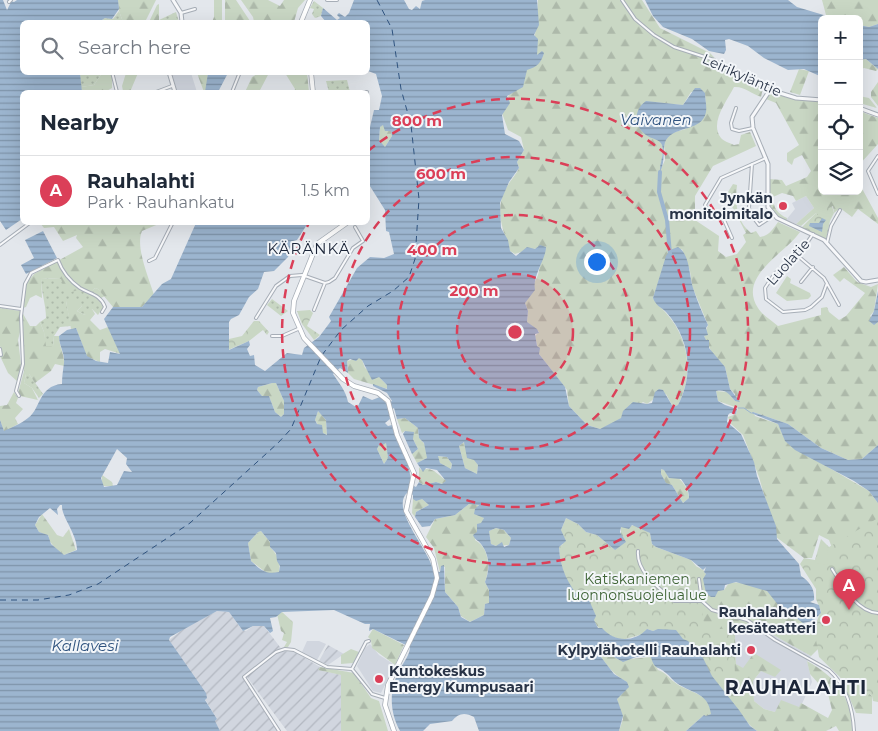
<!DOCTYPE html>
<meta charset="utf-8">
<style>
:root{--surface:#fff;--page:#f2f2f3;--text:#1f2937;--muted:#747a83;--line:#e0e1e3;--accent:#db3f58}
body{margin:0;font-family:Montserrat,sans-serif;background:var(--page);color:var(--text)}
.controls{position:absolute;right:15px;top:15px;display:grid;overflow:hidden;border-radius:8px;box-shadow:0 5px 20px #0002}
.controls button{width:45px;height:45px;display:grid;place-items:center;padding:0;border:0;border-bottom:1px solid var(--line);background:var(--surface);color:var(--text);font:25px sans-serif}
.you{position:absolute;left:596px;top:261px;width:18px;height:18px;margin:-12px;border:4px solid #fff;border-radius:50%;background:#1a73e8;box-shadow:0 0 0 8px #1a73e833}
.badge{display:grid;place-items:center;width:32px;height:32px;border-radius:50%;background:var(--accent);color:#fff;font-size:16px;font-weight:700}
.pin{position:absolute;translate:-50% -41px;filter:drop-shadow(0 1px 2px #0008)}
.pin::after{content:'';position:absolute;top:26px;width:18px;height:15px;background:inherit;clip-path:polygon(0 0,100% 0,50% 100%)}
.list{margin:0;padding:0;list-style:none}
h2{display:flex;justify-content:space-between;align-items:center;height:65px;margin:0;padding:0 20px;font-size:21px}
h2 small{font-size:16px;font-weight:400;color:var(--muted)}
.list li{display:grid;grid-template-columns:32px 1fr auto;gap:15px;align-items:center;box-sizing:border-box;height:70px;padding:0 20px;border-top:1px solid var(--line)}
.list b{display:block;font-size:19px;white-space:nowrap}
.list p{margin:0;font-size:16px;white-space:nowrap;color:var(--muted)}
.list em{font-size:16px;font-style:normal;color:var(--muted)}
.icon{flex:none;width:28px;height:28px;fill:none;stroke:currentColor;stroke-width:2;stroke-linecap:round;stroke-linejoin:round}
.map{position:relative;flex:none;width:878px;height:731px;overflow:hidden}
.search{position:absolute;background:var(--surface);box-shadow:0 5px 20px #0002;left:20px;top:20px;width:350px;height:55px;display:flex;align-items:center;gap:12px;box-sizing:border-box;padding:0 18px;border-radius:8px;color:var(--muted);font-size:19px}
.panel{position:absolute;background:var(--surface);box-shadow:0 5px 20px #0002;left:20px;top:90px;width:350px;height:135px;border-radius:8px}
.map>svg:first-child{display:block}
</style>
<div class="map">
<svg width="878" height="731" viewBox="0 0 878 731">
<defs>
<pattern id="industrial-furrows" width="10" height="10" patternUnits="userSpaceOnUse" patternTransform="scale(1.25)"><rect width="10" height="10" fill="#d1d6df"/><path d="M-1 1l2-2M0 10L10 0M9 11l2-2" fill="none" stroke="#b3b8c1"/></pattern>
<pattern id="grass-dots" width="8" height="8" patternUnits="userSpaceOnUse" patternTransform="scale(1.25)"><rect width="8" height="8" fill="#c9d7c4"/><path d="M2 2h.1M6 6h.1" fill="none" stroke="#adb9aa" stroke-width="1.8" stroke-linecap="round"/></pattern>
<pattern id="forest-firs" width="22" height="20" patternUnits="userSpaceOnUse" patternTransform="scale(1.25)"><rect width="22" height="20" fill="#c9d7c4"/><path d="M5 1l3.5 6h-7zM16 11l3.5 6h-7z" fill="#adb9aa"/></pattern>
<pattern id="park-crowns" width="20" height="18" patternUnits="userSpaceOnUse" patternTransform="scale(1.25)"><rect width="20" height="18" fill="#c9d7c4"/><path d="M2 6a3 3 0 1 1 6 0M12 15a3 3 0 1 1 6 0" fill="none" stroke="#adb9aa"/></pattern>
<pattern id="water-rules" width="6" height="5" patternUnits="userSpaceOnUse" patternTransform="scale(1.25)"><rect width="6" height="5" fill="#9cb5cf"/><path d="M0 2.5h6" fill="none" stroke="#7f94aa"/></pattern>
</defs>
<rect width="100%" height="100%" fill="#e3e7ec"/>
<path fill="#d1d6df" d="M172,73h19l6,19h-20z
M806,196l8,12 -18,16 -10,-4 9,-11 -3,-6z
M766,631l45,25 -4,5 5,21 -12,26 -25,4 -11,-3 -10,-8 -1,-20 8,-10 20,-1 -38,-1 -7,-5 -1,-29z
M307,641h12l7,3 -9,16 -15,-8z
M370,644l9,11 16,10 -14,28 -8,-2 -16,-25 8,-18z"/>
<path fill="url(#industrial-furrows)" d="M217,611l12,1 13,18 4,1 7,-5h11l19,25 12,1 25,15 -1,3 22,5v56h-54l-40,-54 -3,2 33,52h-57l-6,-10 3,-2 -48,-79 14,-11z
M328,645l16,9 -16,11 -9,-4z"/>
<path fill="url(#grass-dots)" d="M314,1l9,7 -2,8 -6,2 -3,-4 2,-5 -4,-1z
M119,11l4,11h-24l6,-4 8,1z
M176,12l3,10h-20v-2z
M80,73h26h-4l-8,12 -13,2z
M347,80l3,12h-21l-3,-11z
M41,278l20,1 29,15 5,-6 3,1 7,7 -6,3 4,8 -5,8 -6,-6 -7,6 -8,-4 5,-5 -16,-5 5,25 -11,1 -6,9 -1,10h-8l-1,-14 -4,-10 6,-4c0,-14 -5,-26 -5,-40z
M272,299l16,12 -7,5 -14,-11z
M26,374h3l14,20 -4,4 -7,-10 -8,-5z"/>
<path fill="url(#forest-firs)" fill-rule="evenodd" d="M118,0h38l-11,22h-22l-4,-11z
M214,0h8v22h-10l2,-5z
M225,0h11l14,21 -25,1z
M241,0h27l12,6 4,-6h21l-7,8 -4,14h-40l-1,-5z
M538,0h104l18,28 50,25 18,19 35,16 -2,9c-9,-3 -17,-11 -27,-10 -7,14 -25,36 -13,51 2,3 9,5 13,7l5,-1 2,-9 9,-3 6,14 -43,20 -18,30v24l24,16 -1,15 8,6 11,-3 9,-12 -3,-7 3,-2 -13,-25 -10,-8 10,-16 4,1c-2,18 -1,36 14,48l5,-2 4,6c9,-1 13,-8 18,-15l22,10c-14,21 -63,44 -42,76 4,7 14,13 20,18l43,-11v-7l6,-1 2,5 10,8 7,-4 19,-23 -21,-15 -4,4 -7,-7 11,-8 13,15 14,5 7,-3 -4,27 -4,5 8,6v123l-16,14 -14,1 -27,-12 -33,-24 -35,-12 2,4 23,8 7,16 5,5 79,46 9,12v20l-46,25 -3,-8 -10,-5 -7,23h-8l-28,-21 -17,-60 -16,-42 -13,-12 -2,-6 8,-3 2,-6 -20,-7 -2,-10 12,1 7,9v-7l-5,-5 -5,-22 -12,-12 -9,-19 4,-11 -16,-39 -2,-15 -8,-22 -17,13 -12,36c4,7 8,9 13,15 23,25 28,61 12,92l-5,2 -7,-13 -11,4 -8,6 -4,-2 -28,21 -15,6 -13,-4 -18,-19 -2,-16 -28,-36 -4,-18 4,-4 -12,-10 1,-11 -3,-8 13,-28 6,-27 -13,1 -16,5 -5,-3c-7,-22 -16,-40 -4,-63 4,-7 10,-13 13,-20l-2,-6 7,-12 -3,-13 -13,-7 -6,-17 9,-24 24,-54zM691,92l14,1 1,15 -20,21 -15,4 -7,9 1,18 -4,9 2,-20 -11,-47 31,3z
M822,0h56v24l-9,3 -10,-2v-6h-22l-11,-4z
M159,4v18h-10l8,-17z
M866,59l12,10 -2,2 -12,-3 -5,2v-10z
M799,69l10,2 -9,24 -10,-3z
M102,73h10v15l-7,4h-23l-1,-5 13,-2z
M126,73h12l-8,19 -7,-1 -1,-5z
M197,73h11l-2,19h-2z
M259,73h10l-10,19h-14l7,-15z
M285,73h22l2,19h-15l1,-3z
M878,82v24l-7,-9v-5z
M773,91l20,8 29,3v89h37v-8l19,35v6l-20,-15 -6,8 -12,-9 -6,5 -1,-7 -16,10 -1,-3 -15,13 -5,-2 18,-16 -8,-12 -10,5 -3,-5 -11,-3 -9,4c0,11 5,17 14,21l-1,3c-19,-9 -18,-24 -17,-42l13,1 4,6 21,-9 4,-6 -9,-16 -8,4 -2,6 -5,-4v-8l12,-8 -23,-42 -10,-4 4,-7z
M859,96l10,2 8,10 -18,-5z
M859,111l19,7v26l-19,21z
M383,124l8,7 1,5 -7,11 -6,-6 1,-14z
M40,223h121l-19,8c-7,16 7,47 12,64l-12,12h-29l-15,-18 -3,-1 -5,6 -11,-4 -12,3 -6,-14 -20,-1 1,20 -6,-3 -6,3 -4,9 -3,1 3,-24 8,-10 49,-27 -7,-9 1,-3 -14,6 -9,-14 -10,1z
M787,276l4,3 -1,4 20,10 1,3 -3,3 -21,2 -11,-8z
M72,299l10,7 -5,5 8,4 2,-5 5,-1 3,5 -5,6 10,10 8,-3 13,27 -16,-5 -5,3v10l-13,-5 -11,-29 -5,1 -5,-28z
M0,308l20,3 1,17 -3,12 3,24 -3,18 -10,-9 -8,-17 2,-4 -2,-6z
M22,312l8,14h6l4,-4 4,10 2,14h7l1,-10h5c0,11 6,18 5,30l-9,-2 -4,7 -16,12 -6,-9h-3l-2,9 8,5 6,12 -18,-4 -2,-3 6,-22z
M359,358l3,2 3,8 14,9 10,10 -1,2 -34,-10 -6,-6 -1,-12z
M272,383h4l8,18v13l-3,3 -6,-5 -6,-16h-7l-5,-6 1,-3z
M14,392l4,6 -2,5 7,6 -8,9 3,6 -14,8 -4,-12v-14l7,-1z
M318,411l8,9 1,15 -4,-2 -8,-13z
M405,418l13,10 1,10c7,6 8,11 8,20l-10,5 -5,-9 6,-5 -5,-10 -8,-8 -3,2 -5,-14z
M464,442l14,23 -1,9 -12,-6 -6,-22z
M386,443l2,15 -4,6 -7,-15 2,-4z
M437,456l10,1 5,7 -2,6 -10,-7z
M419,467l2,3c13,-4 16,5 26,11l-5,3 -6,-2 -13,3 -4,-3z
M661,469c13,3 27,14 28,29l-6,5 -11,-18 -6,-1 -5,-10z
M102,475l10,7 1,4h-11z
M413,499h9l7,6 -13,7 -1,5 -3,-4z
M469,504h9l2,11 4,3 -9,22c15,8 15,29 10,42l4,8v13l-4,1 -1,11 -14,7 -9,-6 -3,-9 -13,-15v-25l-4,-1 -1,6 -6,-24 -8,-11 9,-18 20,-4z
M42,514l15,21 6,2 6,-8 7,21 -12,5 -6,-3 -10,-13 1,-3 -10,-4 -4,-7z
M496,528l8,2 7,8 -2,7 -13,1 -5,-2 -2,-13z
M261,531l9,11v5c7,7 11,15 9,25l-11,2 -17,-13 -3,-18 10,-11z
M563,544l131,21 9,5 15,21 6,-1 5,-7c10,-2 31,2 39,9 7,6 9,13 17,16l41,33 -15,15 -45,-25 -31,4 1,29 7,4 11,-15 27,17 -6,7 -14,-6 -8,10 1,20 10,8 11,3 6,-12 18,7 2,-4 27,15 4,-8 -4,-16 -18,-20 -3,-13c29,16 45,36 45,70h-13l-3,-5 -10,5h-69c-12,-8 -20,-24 -30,-34z
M282,612l11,10 -2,20 -3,5h-4l3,-5 -5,-2 2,-7 -3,-2 -4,-17z
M373,629l31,16 -9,20 -23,-17 -1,-8 -3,-3z
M351,649l8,3 -6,11 -12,1v-9z
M602,653h6l11,7 32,-3 7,13c9,3 11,9 19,14 12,8 36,11 34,30l-5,3 -2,-2 -18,16h-67l4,-12 -6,-20 10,-17c-12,-6 -18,-14 -26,-25z
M320,667l34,6 17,25 8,3 9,30h-47v-56l-23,-5z
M840,676l5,5 14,4 13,11v18l-16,-1z"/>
<path fill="url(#park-crowns)" d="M832,206l2,7 -4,8 -4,19 -25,-12 15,-15 1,2z
M310,310l3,3 -6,13 13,9 -6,5 -12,-16 -5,-13z
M254,321h5l10,11 -2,3 -4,-5 -14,11 -21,9 1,-11 13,-3z
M566,518l12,6 8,8 11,3 18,15 6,-14v-9l15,-2 14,8 2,11 4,3 35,13 5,6 -2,33 6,1 5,30 29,-2 1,53 -16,4 -18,-31 -18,-15 -7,-9 -18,-1 -5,2 -6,-2 -4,5 -21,6c-10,-3 -25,-9 -28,-20 -2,-5 1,-10 -4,-15 -3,-2 -7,-2 -10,-5 -14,-15 -20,-33 -21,-53l4,-3 -2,-14z
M878,518v184l-5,-1 -1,-5 -13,-11 -15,-4 -25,-24 -5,-29 7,-17 -5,-12v-10l-16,-25 4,-6 11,2 6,-21 8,8z"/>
<path fill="#c9d7c4" d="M820,546h8l-1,19 -12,-2z"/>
<path fill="url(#water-rules)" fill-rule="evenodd" d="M0,0h3l4,10 3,-6 -3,-4 7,2 3,-2h101l1,9 -7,10 -7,-1 -6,4h-77v50l58,1 2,19h-60v127l-16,11 -6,-9z
M354,0h50l5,9 3,1 4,-4 4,3 2,-8 3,-1h112l2,25 -5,10 4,4 -1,16 5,-4 2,2c-3,10 -7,14 -17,17l-4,17 -16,9 3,7 -8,12 3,19 14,7 5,9 -7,12 2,6 -10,14 -9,21 1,25 7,12 2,11 6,5 11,-9 8,2 5,-4 6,2c0,12 -14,29 -11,43l-10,13 3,8 -1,11 10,7 2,4 -4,1 2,12 3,2 -1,6 26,33 4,19 18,19 13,4 21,-11 2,-7 10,-9 14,2 5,-1 3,-11 4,-3 4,1 10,17 5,-2c16,-30 12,-67 -12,-93 -5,-5 -10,-6 -13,-14l13,-42 4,-6 8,-3c12,7 11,29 15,41 4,12 9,25 15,37l-2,3 2,7 -4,1 2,4h3v8l16,19 5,22 10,13 -5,-1c-6,-7 -9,-12 -19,-10l2,10 7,4 12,4 -1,5 -6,-1 -2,2 -1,7 14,12 13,28 3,14 19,50 1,13 22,25 2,12c9,6 14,13 13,24l-4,2 9,3 2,8 -8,8 -10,2 -24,-17 -12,-15 -31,-9 -11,3 -1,5 -6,1 -3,6h-4l-5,-4 -3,-14 3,-5 -2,-2 2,-5 -3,3 -12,-10 -35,-13 -4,-3 -2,-11 -18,-8 -3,4 -8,-2 -1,5 6,10 -11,8 -18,-15 -11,-3 -8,-8 -12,-6 -5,12 5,11 -7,6c1,22 9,37 23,54l7,-1 7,16 -2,4 4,8h4c12,14 32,15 45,1l6,2 5,-2 18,1 7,9 5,2 13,13 11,22 27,34 11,16 7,5h-71l18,-16 2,1 5,-2c-3,-21 -17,-20 -33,-30 -5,-3 -8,-8 -12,-11 -9,-8 -11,-2 -15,-16h-15l-13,5 -18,-10 -3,1 -1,4 13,17 13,8 2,5 -12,12 6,17 -4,15h-140l-5,-14c-9,-5 -16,-4 -22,4l-22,3 -7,7h-23c-11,-20 -11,-42 0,-62 4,-7 10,-15 10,-22l-37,-18 -4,2 1,-7h-5l-31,-14 -52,2 -6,5 -6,1 3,13 -3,2 -6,-7h-11l-10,5 -14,-19 -12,-1 -47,26 -1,3 37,53 1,5 -2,2 12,19 -2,2 5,10h-220v-311l4,11c8,-4 17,-7 24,-13 13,-9 10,-32 34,-34 0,-8 1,-13 2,-21 1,-10 -5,-17 -5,-27l8,-6 9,-2 11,28 9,5 12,2 2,-11 10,2 -16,-35 9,-12h29l20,-23 9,-5 25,-56h112l-11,17 -4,1 -5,16 -14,14 -10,1 -6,17 -9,8 -10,18 -8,4 -2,3v28l20,-9 1,4 -3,4 3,7 4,-1 1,10 10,6 22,-18 15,2 2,-7 15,-11 12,-16 -2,-4 28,-49 13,-11 14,1 10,-4 -5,-22 -3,-1 -1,-21 -17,-27v-54l2,-2 4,-17h5l3,-14 -6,-22 -8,-3v-49h-42l-5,-6 2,-8 14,12 3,-2 -3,-3 2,-2 6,4 4,-4zM383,125l2,6h6l1,5 -7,11 -6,-7 1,-13zM359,358l3,2 10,20 7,-3 8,8v4l-14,-5v2l14,7 5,8 -6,2 -6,-6 -8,3 -9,-4 -5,10 -2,1 -8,-5c-2,-11 -9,-19 -15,-28l7,-6 8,5 -1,-12 3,-2 6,2zM272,383h4l8,18v13l-3,3 -6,-5 -6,-16h-7l-5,-6 1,-3zM394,408l3,11 8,-1 13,10 1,10 5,5 3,15 -10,5 6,9 3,-4 11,2 9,11 -4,3 -6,-2 -13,3 -4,-3 -3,5 -6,-3c3,-22 -14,-37 -18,-59l-4,1 -3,-3 5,-4 -1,-8zM318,411l8,9 1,15 -4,-2 -1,-8 -5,-1 -2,-4zM464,442l3,16 7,2 4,5 -1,9 -12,-6 -6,-22zM386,443l2,15 -4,6 -7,-15 2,-4 2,1zM117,449l10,9 -1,6 6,8 -8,-1 -7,14 -13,2 -3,-9zM438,456l9,1 5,7 -1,5 -11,-6zM661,469l3,1 5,8 12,1c5,7 8,11 8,19l-6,5 -11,-18 -6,-2 -5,-9zM408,492l5,3v4l3,2 6,-2 7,6 -13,7 -1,5 7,10 8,-1 5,-7 20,-4 14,-11 10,1 -4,4 -1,5 10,4 -3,5 -4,1v8l-4,3c2,5 5,5 8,9 9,11 9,26 4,38l4,8v13l-4,1 -1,11 -14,7 -9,-5 -3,-10 -13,-15 -1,-27 -3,1 -1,6 -7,-1c-2,-20 -45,-63 -25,-79zM60,505h2c-1,12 15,28 15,45l-13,5 -13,-11 -3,-9 -9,-3 -4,-7 4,-8 11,-9 8,7 -1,-6zM496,528l8,2 7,8 -2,7 -5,2 -2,-5 -6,4 -5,-2 -2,-13zM261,531l9,11v5l6,6 1,8 3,5 -1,6c-14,3 -19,-3 -28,-11l-3,-18 10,-11z
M645,0h143l9,7 40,12h-15v58l-18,-8 -16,1 -24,-12 -16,-12 -19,-7 -4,1 1,10 -2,4 -15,-3 -17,-12 -29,-12 -10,-11z
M878,24v45l-12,-10 -7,1v-35l10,2z
M208,73h20l-10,19h-13z
M695,88h5l5,5c0,6 2,13 1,19 -4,20 -30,13 -40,28 -4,6 0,21 -6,32 -1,-9 5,-17 2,-27 -2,-6 -11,-6 -16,-10 -13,-9 -12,-26 0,-34l37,4z
M822,218l4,2 -3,4 -1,8 -13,-6 1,-3h9z
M43,231l14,27 -31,16 -5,-9 13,-7 -9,-18z
M878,291v31l-4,3 -5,-4 5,-10z
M753,412l35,12 33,24 27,12 14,-1 16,-14v58l-9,-12 -15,-10 -59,-31 -10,-9 -7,-17 -27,-11z
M405,431l9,1 -1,7 5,10 -6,5 -9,-20z"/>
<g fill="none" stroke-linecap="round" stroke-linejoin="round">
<path stroke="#9cb5cf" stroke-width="1" d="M738,408h6l7,5"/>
<path stroke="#9cb5cf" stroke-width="4" d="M660,172l-1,20 8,28 3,34"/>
<path stroke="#2f537f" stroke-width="1" stroke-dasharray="6 5" stroke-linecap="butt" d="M322,355l19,-25 27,-24 25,-15 16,-14 6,-18 4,-60 -8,-74 -10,-36 -9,-60 -15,-29
M0,600h38l31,-5 29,-11 92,-61 88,-80 13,-14 29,-70"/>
<defs>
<path id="minor" d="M327,0h10
M622,0l13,19 19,16 20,12 40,13 20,13 36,17
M9,2l2,-2
M181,13l14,-4
M112,72l5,20
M156,92l16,-6
M232,92l8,-20
M362,92h5
M736,108l-5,15 1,6 7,2 14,-3
M878,156l-10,15 10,23
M752,164l-3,44 1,5 9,12 15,-10
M813,234l-15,22 -23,17 -10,15 1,11 17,13 22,-2 6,-3 11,-10 5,-14
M732,238l-8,-18 -16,-8 -3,-7 16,-27 45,-20
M827,243l4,-17 9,-16
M0,245l31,-23
M798,256l26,22 15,27
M149,261l6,-3 18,-36
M801,282l12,-15
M0,306l21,3
M314,310l11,-27
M256,318l20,-32 14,-10 12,-1 23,8 4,-1 6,-4 18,-30 10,-7 -8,-14
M272,336h10l16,-7
M0,349l1,6
M19,396l-3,-5 7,-27 -2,-48 4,-32 6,-11 27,-13c4,11 12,21 22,28 10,6 21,7 25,19l-3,5
M638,551c-2,21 21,37 36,50h28l10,9 35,10 28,20 54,30c17,15 24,39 25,61
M832,569c10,16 25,43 46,44
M699,579l3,22
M352,669l14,-27 3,-1
M279,731l-35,-54 32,-25 9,-3 9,1 33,17 25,2 20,25 13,4"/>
<path id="tertiary" d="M173,0l8,13 1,9
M169,72l6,20
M822,100l-26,-2 -26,-8 -18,27 1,11 15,36v43l9,11 47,22 37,41 5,1 12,-2
M859,108l19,7"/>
<path id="secondary" d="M301,22l9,-22
M311,72l2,20
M348,222l-31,22 -23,57 -1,12 11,25 39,41 11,7 24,7 10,8 9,34 17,38 -8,38 27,48 4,19 -5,18 -44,89 -3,20 9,26"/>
</defs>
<use href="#minor" stroke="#a7aeb7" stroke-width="4"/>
<use href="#tertiary" stroke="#a7aeb7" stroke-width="5"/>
<use href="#secondary" stroke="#a7aeb7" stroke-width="5.5"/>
<use href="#minor" stroke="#f7f8fa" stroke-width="2"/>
<use href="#tertiary" stroke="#f7f8fa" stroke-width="3"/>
<use href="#secondary" stroke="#fff" stroke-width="4"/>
</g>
<circle cx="515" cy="332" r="58" fill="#db3f58" fill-opacity=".12"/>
<g fill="none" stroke="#db3f58" stroke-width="2.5" stroke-dasharray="9 6">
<circle cx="515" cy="332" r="58"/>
<circle cx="515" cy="332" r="117"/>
<circle cx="515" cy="332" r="175"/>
<path d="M368 151A233 233 0 1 1 309 223"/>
</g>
<g fill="#db3f58" stroke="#f3f6f9" stroke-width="2">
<circle cx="783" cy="206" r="5"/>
<circle cx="826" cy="620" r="5"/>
<circle cx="751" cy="650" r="5"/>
<circle cx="379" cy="679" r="5"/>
</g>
<g text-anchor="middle" stroke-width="4" stroke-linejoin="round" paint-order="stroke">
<g font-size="14" fill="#293447" stroke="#f3f6f9">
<text transform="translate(742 75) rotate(24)" y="5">Leirikyläntie</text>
<text transform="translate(788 262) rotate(-48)" y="5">Luolatie</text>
</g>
<g font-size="14" font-weight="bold" fill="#293447" stroke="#f3f6f9" text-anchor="end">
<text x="773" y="203">Jynkän<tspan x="773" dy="16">monitoimitalo</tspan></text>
<text x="816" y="617">Rauhalahden<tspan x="816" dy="16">kesäteatteri</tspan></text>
<text x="741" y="655">Kylpylähotelli Rauhalahti</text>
<text x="389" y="676" text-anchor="start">Kuntokeskus<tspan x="389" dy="16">Energy Kumpusaari</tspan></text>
</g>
<g font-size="14" fill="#3e6435" stroke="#f3f6f9">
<text x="637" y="584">Katiskaniemen<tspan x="637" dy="16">luonnonsuojelualue</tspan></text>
</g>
<g font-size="15" font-style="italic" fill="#2f537f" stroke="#f3f6f9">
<text x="656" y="125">Vaivanen</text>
<text x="85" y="651">Kallavesi</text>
</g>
<g font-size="15" letter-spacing="1" fill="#1b2538" stroke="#f3f6f9">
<text x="309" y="254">KÄRÄNKÄ</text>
</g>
<g font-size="19" font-weight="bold" letter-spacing="1" fill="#1b2538" stroke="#f3f6f9">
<text x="796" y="694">RAUHALAHTI</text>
</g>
</g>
<circle cx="515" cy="332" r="8" fill="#db3f58" stroke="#f3f6f9" stroke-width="2.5"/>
<g font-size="15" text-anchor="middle" font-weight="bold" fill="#db3f58" stroke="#f3f6f9" stroke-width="4" stroke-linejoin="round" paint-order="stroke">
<text x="417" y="126">800 m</text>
<text x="441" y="179">600 m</text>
<text x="432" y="255">400 m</text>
<text x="474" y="296">200 m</text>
</g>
</svg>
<div class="controls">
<button>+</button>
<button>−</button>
<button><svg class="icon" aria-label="locate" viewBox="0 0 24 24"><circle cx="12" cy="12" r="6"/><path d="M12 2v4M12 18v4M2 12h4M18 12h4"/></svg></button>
<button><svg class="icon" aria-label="layers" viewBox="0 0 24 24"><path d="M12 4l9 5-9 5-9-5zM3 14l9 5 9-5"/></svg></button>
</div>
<div class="you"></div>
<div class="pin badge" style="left:849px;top:610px">A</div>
<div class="search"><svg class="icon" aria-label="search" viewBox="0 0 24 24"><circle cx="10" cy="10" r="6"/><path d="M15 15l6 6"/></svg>Search here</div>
<section class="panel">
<h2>Nearby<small></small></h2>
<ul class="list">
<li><span class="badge">A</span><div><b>Rauhalahti</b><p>Park · Rauhankatu</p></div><em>1.5 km</em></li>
</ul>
</section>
</div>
